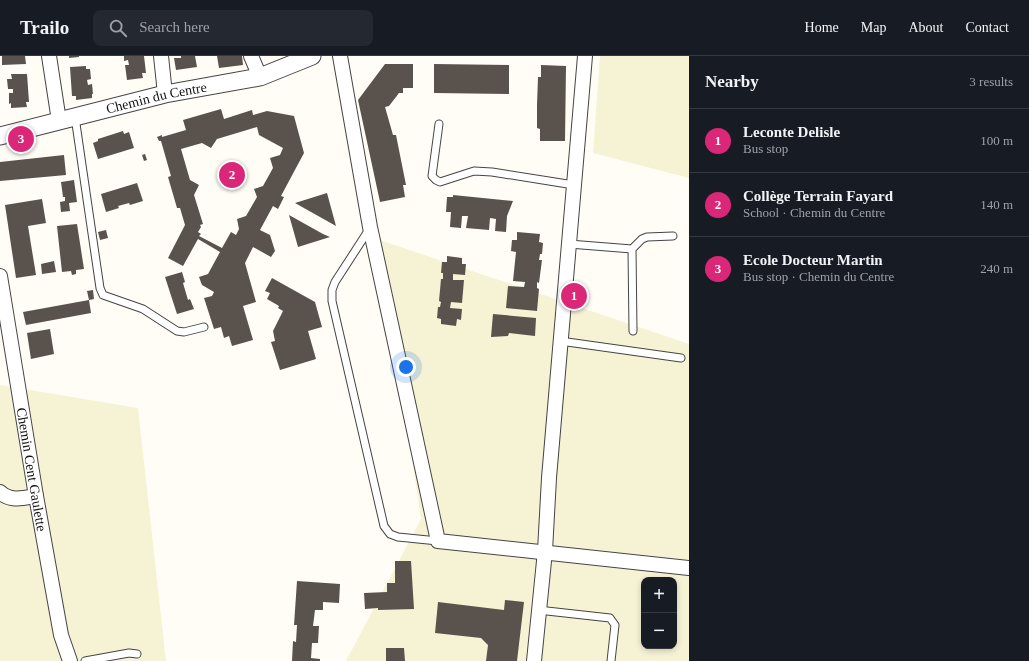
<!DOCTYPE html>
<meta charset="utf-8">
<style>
:root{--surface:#171b24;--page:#242831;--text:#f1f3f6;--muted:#9ea1a6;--line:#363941;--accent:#db2777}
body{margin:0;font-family:Georgia,serif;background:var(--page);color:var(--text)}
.controls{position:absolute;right:12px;bottom:12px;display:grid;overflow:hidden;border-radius:8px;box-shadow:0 2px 6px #0003}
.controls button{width:36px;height:36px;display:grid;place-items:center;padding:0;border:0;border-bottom:1px solid var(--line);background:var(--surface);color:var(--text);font:20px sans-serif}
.you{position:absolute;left:406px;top:311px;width:14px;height:14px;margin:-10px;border:3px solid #fff;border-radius:50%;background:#1a73e8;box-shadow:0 0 0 6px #1a73e833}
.badge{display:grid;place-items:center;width:26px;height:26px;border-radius:50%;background:var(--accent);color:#fff;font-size:13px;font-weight:700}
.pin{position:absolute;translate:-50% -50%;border:2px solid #fff;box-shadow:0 1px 4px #0006}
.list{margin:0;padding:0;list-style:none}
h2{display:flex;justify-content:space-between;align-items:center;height:52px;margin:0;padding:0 16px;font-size:17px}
h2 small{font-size:13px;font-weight:400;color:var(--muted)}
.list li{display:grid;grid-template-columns:26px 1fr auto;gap:12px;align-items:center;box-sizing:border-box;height:64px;padding:0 16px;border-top:1px solid var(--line)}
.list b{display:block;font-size:15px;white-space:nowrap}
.list p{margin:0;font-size:13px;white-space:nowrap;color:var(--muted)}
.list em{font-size:13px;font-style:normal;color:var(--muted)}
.icon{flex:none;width:22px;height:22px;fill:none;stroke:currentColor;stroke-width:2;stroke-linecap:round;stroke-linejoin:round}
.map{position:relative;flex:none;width:689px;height:605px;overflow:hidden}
header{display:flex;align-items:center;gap:24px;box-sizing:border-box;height:56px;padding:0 20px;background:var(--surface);border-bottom:1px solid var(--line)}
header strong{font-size:19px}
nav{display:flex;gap:22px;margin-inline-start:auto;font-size:14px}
.search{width:280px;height:36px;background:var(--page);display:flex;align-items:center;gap:10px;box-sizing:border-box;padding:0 14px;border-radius:8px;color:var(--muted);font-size:15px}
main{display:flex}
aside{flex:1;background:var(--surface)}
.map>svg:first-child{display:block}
</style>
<header>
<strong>Trailo</strong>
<div class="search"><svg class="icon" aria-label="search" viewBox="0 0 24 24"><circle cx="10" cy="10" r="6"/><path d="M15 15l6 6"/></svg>Search here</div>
<nav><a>Home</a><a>Map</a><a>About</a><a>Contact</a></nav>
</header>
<main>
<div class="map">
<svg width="689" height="605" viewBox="0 0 689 605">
<rect width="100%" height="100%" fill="#fffdf5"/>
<path fill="#f6f3d4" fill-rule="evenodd" d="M600,0h89v122l-96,-25z
M380,184l309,104v317h-343l75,-142zM644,524h30v66h-30z
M0,329l138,23 28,253h-166z"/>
<path fill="#5a524d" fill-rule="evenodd" d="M2,0h23l1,8 -24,1z
M69,0h10v1l-10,1z
M124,0h20l2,17h-4l1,5 -16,2 -2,-15h4l-1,-5 -4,1z
M181,0h14l2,11 -21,3 -2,-12h7z
M217,0h25l1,9 -24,3z
M385,8h28v24h-10v5h-4l-10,13 -4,1 8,28h3l10,50h-3l2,12 -25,5 -22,-102z
M434,8l75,1v29l-75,-1z
M541,9l25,1 -1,75h-25v-12l-3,-1v-23l1,-28h3z
M86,10v3h4l1,10 -4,1 1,5 4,-1 1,10h-1v4l-16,2v-4h-4l-2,-29z
M11,18h16l2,28h-3l1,5 -16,1v-5l-2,1v-11h4v-4h-5l-1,-10h5z
M221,53l3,10 28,-9 1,5 14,-4 27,5 10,37 -23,43 3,1 -6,12 -5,-3 -13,24 10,5 5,16 -4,6 -18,-10 -8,16 11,39 -13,4 10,34 -21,6 -3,-10 -5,2 -3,-11 -7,2 -10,-31 8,-2 2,-4 -12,-7 -3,-8 9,-3 12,-22 -22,-13 -15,27 -15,-8 17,-33 -5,-17h-3l-9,-31 3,-1 -10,-35h-2l-2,-4 5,-2v2l24,-7 -3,-10zM257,71l2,8 24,13 -3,7 -10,3 3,10 -10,18 -9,3 3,8 -11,19 -9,3 2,10 -3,6 -5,-3 -9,16 -23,-12 2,-2 -3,-2 3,-5 -1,-2 3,-1 -9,-29 5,-10 -9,-5 -9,-31 21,-6 9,5 6,-9z
M123,75l1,3 5,-2 5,16 -36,11 -5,-16 5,-2v-2z
M145,98l2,6 -3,1 -2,-6z
M64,99l2,20 -66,6v-19z
M74,124l3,22 -8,1 1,8 -9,1 -1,-10 5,-1v-4h-2l-2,-15z
M137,127l6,18 -13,4 -1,-2 -11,3 1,2 -13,4 -5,-18z
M327,137l9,33 -41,-23z
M453,139l60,6 -6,15 -1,16 -11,-1 1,-12 -6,-1 -1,12 -23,-2 2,-12h-6l-1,12 -11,-1 1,-15h-5l1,-15h6z
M42,143l4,24 -18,3 8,49 -20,3 -11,-73z
M289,159l34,19 7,3 -32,10z
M77,168l7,45 -8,1v4l-4,1 -1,-4 -9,1 -5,-46z
M106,174l2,8 -8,2 -2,-8z
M517,176l23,2 -1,8 4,1 -1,11h-2l-1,6h3l-3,23 -2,-1v6l2,1 -2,22 -31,-3 2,-22 16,1 1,-5 -12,-1 3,-29 -5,-1 1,-11h5z
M447,200l15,2v6h4l-1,11 -12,-1v6h11l-2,23 -11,-1 -1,6 12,1 -1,11 -4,-1 -1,7 -15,-2v-5l-4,-1 1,-11h2l1,-5 -2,-1 2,-22h2v-6h-2l1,-11h5z
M54,205l2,11 -14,2 -1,-10z
M182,216l3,10 -2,1 5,17 2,-1 4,10 -17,5 -12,-37z
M272,222l43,24 7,25 -14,4 8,28 -36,11 -9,-28 4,-1 -2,-10 10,-20 -5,-3 1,-2 -12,-7 3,-6 -5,-2z
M93,234l1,9 -5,1 -2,-9z
M89,244l2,13 -65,12 -3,-13z
M493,258l43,4 -1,18 -26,-3 -1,3 -17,1z
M50,273l4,25 -23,5 -4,-26z
M395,505h16l3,48 -36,1v-2l-13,1 -1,-16 23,-1v-9h8z
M297,525l43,3 -1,19 -16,-1v8h-8l-2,16h6l-1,17h-6l-1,15 9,1v2h-28l1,-20 3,1 1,-17h-3z
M505,544l19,2 -7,59h-31l2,-16 -7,-7 -46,-5 3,-31 66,8z
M386,592h18l1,13h-19z"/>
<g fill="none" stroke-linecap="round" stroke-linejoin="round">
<defs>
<path id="service" d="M75,61l25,171 3,7 40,14 34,22 7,1 20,-5
M439,68l-7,52 4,4 4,2 34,-11 18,1 82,13
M370,172l-35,54 -3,8v11l52,225 6,8 8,3 40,4
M569,188l63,5 10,-10 5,-2 26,-1
M632,193l1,82
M560,285l121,17
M538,554l72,8 5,7 -4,36
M85,605l44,-8 8,1"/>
<g id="minor">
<path d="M49,0l10,65"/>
<path d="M161,0l4,38"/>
<path d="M251,0l9,21"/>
<path d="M340,0l30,171 68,314 251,27"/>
<path id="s1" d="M0,220l36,220 25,139 9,26"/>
<path d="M0,436c10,10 24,6 36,4"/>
<path d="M534,605l11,-110 4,-73 36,-422"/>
</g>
<g id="tertiary">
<path id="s2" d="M0,80l165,-42 95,-17 52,-21"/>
</g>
</defs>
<use href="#service" stroke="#444" stroke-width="9"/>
<use href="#minor" stroke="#444" stroke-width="16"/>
<use href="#tertiary" stroke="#444" stroke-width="19"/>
<use href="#service" stroke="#fff" stroke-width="7"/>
<use href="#minor" stroke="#fff" stroke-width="14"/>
<use href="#tertiary" stroke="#fff" stroke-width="17"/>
</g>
<g text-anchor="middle" stroke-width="4" stroke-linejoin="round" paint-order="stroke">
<g font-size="14" fill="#111" stroke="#fff">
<text dy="5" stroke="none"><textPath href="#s2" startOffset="161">Chemin du Centre</textPath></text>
<text dy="5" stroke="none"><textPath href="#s1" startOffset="196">Chemin Cent Gaulette</textPath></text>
</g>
</g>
</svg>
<div class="controls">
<button>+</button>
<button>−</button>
</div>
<div class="you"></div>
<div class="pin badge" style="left:574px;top:240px">1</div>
<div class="pin badge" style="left:232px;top:119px">2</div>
<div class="pin badge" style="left:21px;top:83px">3</div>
</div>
<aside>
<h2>Nearby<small>3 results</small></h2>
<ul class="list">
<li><span class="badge">1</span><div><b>Leconte Delisle</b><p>Bus stop</p></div><em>100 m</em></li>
<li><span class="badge">2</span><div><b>Collège Terrain Fayard</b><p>School · Chemin du Centre</p></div><em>140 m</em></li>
<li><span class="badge">3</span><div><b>Ecole Docteur Martin</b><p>Bus stop · Chemin du Centre</p></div><em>240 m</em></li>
</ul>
</aside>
</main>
